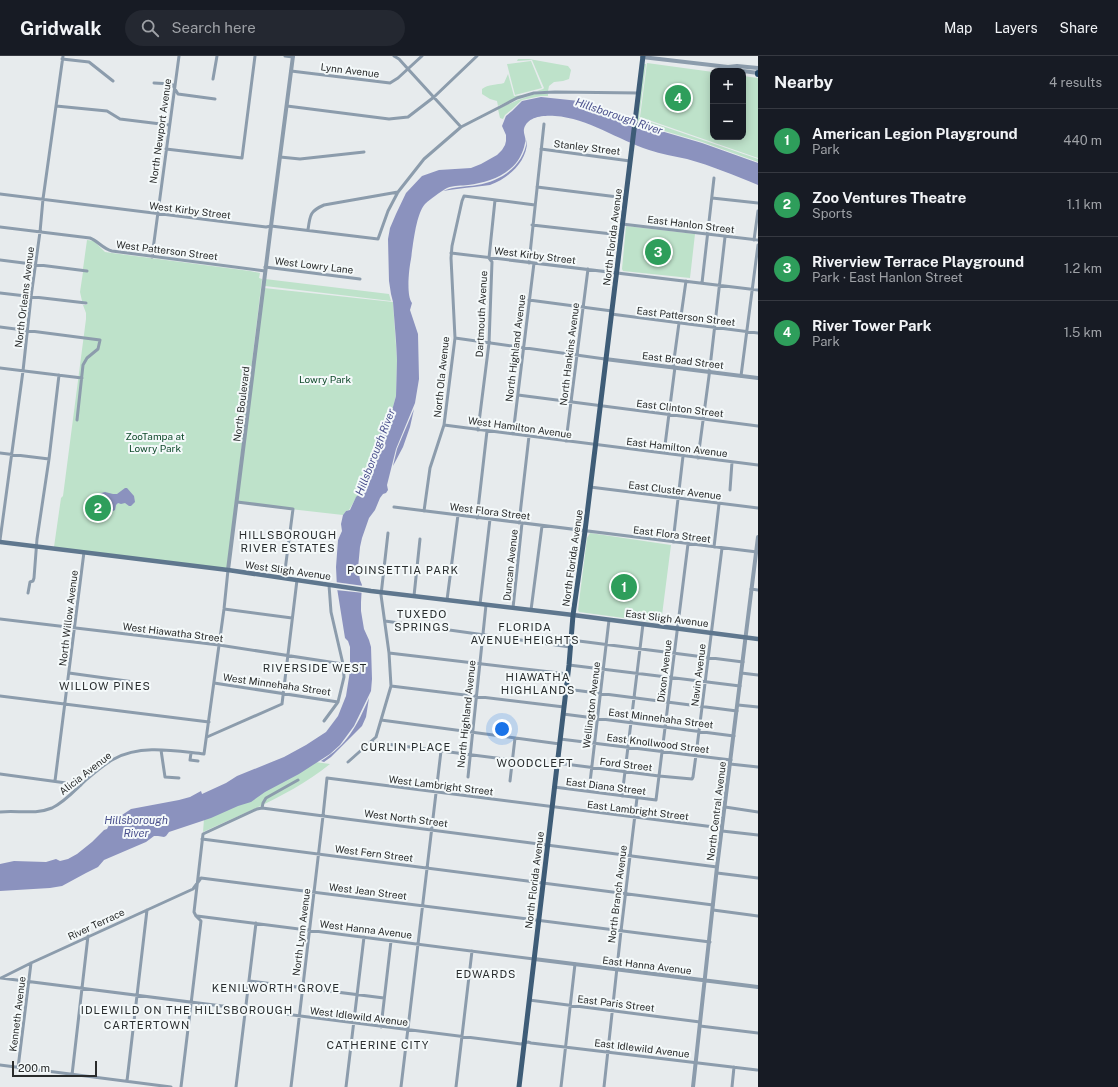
<!DOCTYPE html>
<meta charset="utf-8">
<style>
:root{--surface:#171b24;--page:#242831;--text:#f1f3f6;--muted:#9ea1a6;--line:#363941;--accent:#c2aa88}
body{margin:0;font-family:"Public Sans",sans-serif;background:var(--page);color:var(--text)}
.controls{position:absolute;right:12px;top:12px;display:grid;overflow:hidden;border-radius:8px;box-shadow:0 2px 10px #0003}
.controls button{width:36px;height:36px;display:grid;place-items:center;padding:0;border:0;border-bottom:1px solid var(--line);background:var(--surface);color:var(--text);font:20px sans-serif}
.scale{position:absolute;left:12px;bottom:10px;width:85px;box-sizing:border-box;padding-left:4px;border:2px solid #292b2b;border-top:0;font-size:11px;line-height:14px;white-space:nowrap;color:#292b2b;-webkit-text-stroke:3px #f4f9fa;paint-order:stroke}
.you{position:absolute;left:502px;top:673px;width:14px;height:14px;margin:-10px;border:3px solid #fff;border-radius:50%;background:#1a73e8;box-shadow:0 0 0 6px #1a73e833}
.badge{display:grid;place-items:center;width:26px;height:26px;border-radius:50%;background:var(--accent);color:#fff;font-size:13px;font-weight:700}
.pin{position:absolute;translate:-50% -50%;border:2px solid #fff;box-shadow:0 1px 4px #0006}
.list{margin:0;padding:0;list-style:none}
h2{display:flex;justify-content:space-between;align-items:center;height:52px;margin:0;padding:0 16px;font-size:17px}
h2 small{font-size:13px;font-weight:400;color:var(--muted)}
.list li{display:grid;grid-template-columns:26px 1fr auto;gap:12px;align-items:center;box-sizing:border-box;height:64px;padding:0 16px;border-top:1px solid var(--line)}
.list b{display:block;font-size:15px;white-space:nowrap}
.list p{margin:0;font-size:13px;white-space:nowrap;color:var(--muted)}
.list em{font-size:13px;font-style:normal;color:var(--muted)}
.icon{flex:none;width:22px;height:22px;fill:none;stroke:currentColor;stroke-width:2;stroke-linecap:round;stroke-linejoin:round}
.map{position:relative;flex:none;width:758px;height:1031px;overflow:hidden}
header{display:flex;align-items:center;gap:24px;box-sizing:border-box;height:56px;padding:0 20px;background:var(--surface);border-bottom:1px solid var(--line)}
header strong{font-size:19px}
nav{display:flex;gap:22px;margin-inline-start:auto;font-size:14px}
.search{width:280px;height:36px;background:var(--page);display:flex;align-items:center;gap:10px;box-sizing:border-box;padding:0 14px;border-radius:22px;color:var(--muted);font-size:15px}
main{display:flex}
aside{flex:1;background:var(--surface)}
.map>svg:first-child{display:block}
</style>
<header>
<strong>Gridwalk</strong>
<div class="search"><svg class="icon" aria-label="search" viewBox="0 0 24 24"><circle cx="10" cy="10" r="6"/><path d="M15 15l6 6"/></svg>Search here</div>
<nav><a>Map</a><a>Layers</a><a>Share</a></nav>
</header>
<main>
<div class="map">
<svg width="758" height="1031" viewBox="0 0 758 1031">
<rect width="100%" height="100%" fill="#e7ebed"/>
<path fill="#bee2ca" d="M518,3h11l39,7 3,4 -2,9 -6,2 -9,1 -5,4 -1,5h-11l6,-2 1,-1 -12,-28 -15,1z
M531,5l11,27 -27,7 -8,-31z
M647,7l66,9v65h30v-61l15,2v80l-118,-41z
M643,8h3l-7,54 119,41v3l-56,-20 -48,-14 -17,-7z
M508,18l6,22 9,-1 -25,11 -1,-5 -7,-2 -8,-5v-5c6,-5 15,-4 22,-6z
M535,38h13v2h-7l-19,4 -11,10 -6,5 -2,4 -3,-1 -2,-9 20,-9z
M626,170l69,8 -5,44 -67,-7 -1,-2z
M87,184l7,1 11,11 7,1 138,18 10,2 -1,5 3,1 -35,290 -173,-22 7,-49 2,-2 23,-177v-6l-3,-8h4v-3l-5,-1 -2,-9 3,-20h5v-2l-5,-1z
M265,223l124,15 2,7 -126,-15z
M264,232l129,14 4,58 -1,36 -5,18 -10,13 -2,12 -6,12 -3,12 -2,-1 -1,4 1,4 -2,8 -4,5 -2,10 -4,5 -7,12 -3,1 -3,4 -106,-12z
M590,477l81,12 -10,78 -82,-11 -1,-2 9,-72z
M315,706l15,2c-37,30 -83,48 -127,68l1,-13z"/>
<path fill="#8b92be" d="M541,41l38,4 11,2 16,7v2l35,11 13,6 48,14 56,20v22c-24,-10 -46,-19 -71,-26 -13,-3 -26,-5 -38,-9 -31,-10 -61,-32 -94,-34 -10,-1 -28,0 -31,13 -1,5 3,10 1,14 -2,10 -7,20 -15,26 -12,10 -27,14 -42,16 -6,1 -14,0 -21,3 -4,2 -8,5 -12,8 -3,2 -7,5 -10,8 -9,10 -12,41 -14,55 -2,10 -5,36 1,44l-2,7 8,24 1,45 -4,24 -19,46 -9,36 1,5 -2,3 -3,1 -3,4 -5,12 -6,8 -7,20 -2,9 -2,21 2,12 2,5 -1,17v9l3,18 5,11 2,7 1,32 -1,12 -17,35 -14,19 -10,9 -31,20 -34,18 -14,10 -13,4 -27,12 -42,14 -3,4 -2,1 -6,-1h-4l-8,6 -42,18 -6,7 -12,6 -24,13 -12,2 -50,3v-27l14,-3 32,1 10,-3 4,2 8,-2 9,-5 15,-12 12,-12 3,-1 4,-8 11,-6 9,-6 48,-9 11,-3 11,-6 1,3 24,-11 11,-7 47,-19 22,-12 20,-13 12,-16 8,-20 4,-25v-24l-2,-6 -3,-3 -8,-50 -1,-21 2,-27 4,-9 -1,-7 2,-9 3,-4 4,-1 6,-13 4,-4 2,-10 4,-5 1,-4 1,-12 2,1 3,-12 6,-12 2,-12 3,-6 7,-7 5,-18 1,-36 -1,-19 -3,-39 -2,-8 -2,-13 -1,-42 2,-11 6,-14 10,-21 16,-17 17,-6 32,-2 10,-4 16,-9 5,-5 3,-5 1,-4v-6l-4,-9 4,-10 6,-5 10,-10z
M527,84c1,21 -18,38 -37,45 -5,1 -11,1 -16,2 -10,1 -20,2 -31,4 11,-5 23,-4 34,-6 24,-4 47,-19 50,-45z
M414,353l-4,18 -7,20 -10,19 4,-17z
M125,432h2l7,8 1,6 -4,4h-2l-4,-3 -4,1 -3,-1 -2,2 -1,5c-10,6 -16,-2 -22,-10l1,-3 4,-3 7,-2 8,2h4z
M369,642l-3,19 -4,9 -31,31 -7,5 -3,-1c26,-16 36,-35 48,-63z"/>
<path fill="#e7ebed" d="M335,526l29,4v7l-28,-3z"/>
<g fill="none" stroke-linecap="round" stroke-linejoin="round">
<path stroke="#8c9cac" stroke-width="3" d="M285,0l8,1
M394,0l5,3 9,10 53,58
M62,3l27,3 24,19
M291,15l99,12 8,-5 24,-22
M213,23l4,-23
M154,27l18,1 6,10 37,5
M56,50l51,5 13,8 49,6
M287,50l102,13 19,-2 26,-20 43,-41
M166,93l76,9 13,-102
M541,93l89,12
M280,101l20,2 64,-7
M537,131l89,11
M0,138l266,33 5,-1 107,13 10,-28 10,-19 26,-33 37,-32 39,-20 17,-9 17,-5 21,-1 84,1
M712,142l46,5
M622,168l136,16
M532,169l89,10
M0,171l90,11c8,3 13,11 22,13l153,20
M308,174c2,-15 2,-19 16,-25l74,-13
M754,184l4,-29
M451,197l307,37
M152,201l27,-201
M0,204l87,11
M529,207l15,-139
M265,211l95,12
M702,227l12,-105
M0,237l86,10
M529,244l83,11
M611,258l147,19
M680,267l6,-42
M0,271l100,13 -2,9 -11,9 -4,7 -6,55
M455,282l150,21
M673,311l6,-44
M0,312l82,10
M741,320l17,-131
M518,339l240,31
M444,369l314,40
M478,374l11,-87 3,-81 -3,-4 6,-58
M513,378l21,-171
M566,385l22,-172
M0,397l49,6
M664,397l11,-86
M698,402l11,-82 16,-139
M590,431l168,21
M730,434l2,-28
M237,446l56,7 -9,69
M394,451l363,45
M424,455l6,-43 14,-43 11,-87 -4,-80 1,-12 10,-45 2,-5 71,9
M477,462l10,-87
M519,467l10,-87
M0,484l23,-169 8,-74 9,-65 3,-33 20,-143
M673,486l10,-86
M714,491l5,-43
M751,533l7,1
M28,537l2,-11 3,-1 1,-3 3,-39 12,-80 10,-84
M414,540l6,-57
M447,544l11,-85
M480,548l10,-85
M513,552l9,-85
M224,553l68,9
M531,554l11,-84
M0,563l219,26 124,19
M385,565l185,26
M571,584l172,22
M389,597l179,21
M569,609l171,21
M69,617l65,9
M741,617l17,2
M214,627l124,19
M391,630l173,21
M566,633l171,22
M0,640l209,26
M738,649l20,2
M563,658l171,22
M381,664l179,24
M324,665l14,-19 6,-25 -1,-13 -12,-52 -2,-27
M207,681l75,-33 15,-124
M560,683l171,21
M371,686l141,18
M161,694l4,27 14,1
M191,697l-1,7 8,1
M348,706l28,-25 15,-51 -2,-33 -8,-58 7,-62
M557,707l102,13 33,3 1,-2 3,-22 26,-207
M730,708l28,3
M0,718l81,11
M468,721l18,-172
M55,725l29,-229
M510,725l5,-43
M554,731l102,13 32,-256
M589,735l20,-171
M622,740l21,-172
M725,751l33,5
M262,752l1,-5 3,-5 32,-18
M0,756c17,-2 35,3 52,-4 13,-6 24,-19 35,-29 9,-7 17,-15 27,-20 27,-15 61,-8 90,-5l20,-145 4,-39
M722,775l36,4
M202,783l511,66
M717,817l41,5
M713,854l45,6
M197,860l337,43
M1,922l520,66 7,-2 3,1 226,27
M1,922l30,-15 162,-74 8,-11 509,64
M249,925l135,17
M529,944l171,22
M700,970l58,7
M381,971l10,-86
M0,1009l171,22
M18,1012l13,-105
M72,1019l16,-139
M127,1025l20,-171
M181,1031l20,-166 -5,-5 -2,-4 9,-78 54,-25 5,-1 455,59
M236,1031l20,-164
M291,1031l32,-271 4,-38 395,50
M346,1031l18,-150
M401,1031l40,-336
M456,1031l16,-136
M561,1031l14,-123
M604,1031l17,-156 16,-133
M732,1031l2,-20"/>
<path stroke="#8c9cac" stroke-width="4" d="M642,1l86,10 13,4
M728,11l9,-1 21,2
M743,15l15,2
M605,303l153,19
M228,514l43,-344 22,-170
M534,903l224,28
M693,1031l24,-220 41,-330"/>
<path stroke="#5f778e" stroke-width="4.5" d="M0,486l228,28 143,21 202,24 185,24"/>
<path stroke="#3e5c77" stroke-width="5" d="M519,1031l50,-422 4,-50 12,-84 58,-475"/>
<path stroke="#224564" stroke-width="6" d="M758,17v1"/>
</g>
<g text-anchor="middle" stroke-width="4" stroke-linejoin="round" paint-order="stroke">
<g font-size="10" fill="#292b2b" stroke="#f4f9fa">
<text transform="translate(350 14) rotate(7)" y="4">Lynn Avenue</text>
<text transform="translate(160 75) rotate(-82)" y="4">North Newport Avenue</text>
<text transform="translate(587 91) rotate(7)" y="4">Stanley Street</text>
<text transform="translate(190 154) rotate(7)" y="4">West Kirby Street</text>
<text transform="translate(691 168) rotate(7)" y="4">East Hanlon Street</text>
<text transform="translate(612 181) rotate(-83)" y="4">North Florida Avenue</text>
<text transform="translate(167 194) rotate(7)" y="4">West Patterson Street</text>
<text transform="translate(535 199) rotate(7)" y="4">West Kirby Street</text>
<text transform="translate(314 209) rotate(7)" y="4">West Lowry Lane</text>
<text transform="translate(24 241) rotate(-83)" y="4">North Orleans Avenue</text>
<text transform="translate(481 258) rotate(-87)" y="4">Dartmouth Avenue</text>
<text transform="translate(686 260) rotate(7)" y="4">East Patterson Street</text>
<text transform="translate(515 292) rotate(-83)" y="4">North Highland Avenue</text>
<text transform="translate(569 298) rotate(-83)" y="4">North Hankins Avenue</text>
<text transform="translate(683 304) rotate(7)" y="4">East Broad Street</text>
<text transform="translate(441 321) rotate(-84)" y="4">North Ola Avenue</text>
<text transform="translate(241 348) rotate(-83)" y="4">North Boulevard</text>
<text transform="translate(680 352) rotate(7)" y="4">East Clinton Street</text>
<text transform="translate(520 371) rotate(8)" y="4">West Hamilton Avenue</text>
<text transform="translate(677 391) rotate(7)" y="4">East Hamilton Avenue</text>
<text transform="translate(675 434) rotate(7)" y="4">East Cluster Avenue</text>
<text transform="translate(490 455) rotate(7)" y="4">West Flora Street</text>
<text transform="translate(672 478) rotate(7)" y="4">East Flora Street</text>
<text transform="translate(572 502) rotate(-82)" y="4">North Florida Avenue</text>
<text transform="translate(510 509) rotate(-84)" y="4">Duncan Avenue</text>
<text transform="translate(288 514) rotate(8)" y="4">West Sligh Avenue</text>
<text transform="translate(68 562) rotate(-83)" y="4">North Willow Avenue</text>
<text transform="translate(667 562) rotate(7)" y="4">East Sligh Avenue</text>
<text transform="translate(173 576) rotate(7)" y="4">West Hiawatha Street</text>
<text transform="translate(664 615) rotate(-83)" y="4">Dixon Avenue</text>
<text transform="translate(698 619) rotate(-83)" y="4">Navin Avenue</text>
<text transform="translate(277 628) rotate(8)" y="4">West Minnehaha Street</text>
<text transform="translate(591 649) rotate(-83)" y="4">Wellington Avenue</text>
<text transform="translate(466 658) rotate(-84)" y="4">North Highland Avenue</text>
<text transform="translate(661 662) rotate(7)" y="4">East Minnehaha Street</text>
<text transform="translate(658 687) rotate(7)" y="4">East Knollwood Street</text>
<text transform="translate(626 708) rotate(7)" y="4">Ford Street</text>
<text transform="translate(85 717) rotate(-38)" y="4">Alicia Avenue</text>
<text transform="translate(441 729) rotate(7)" y="4">West Lambright Street</text>
<text transform="translate(606 730) rotate(7)" y="4">East Diana Street</text>
<text transform="translate(638 754) rotate(7)" y="4">East Lambright Street</text>
<text transform="translate(716 755) rotate(-83)" y="4">North Central Avenue</text>
<text transform="translate(406 762) rotate(7)" y="4">West North Street</text>
<text transform="translate(374 797) rotate(7)" y="4">West Fern Street</text>
<text transform="translate(534 824) rotate(-83)" y="4">North Florida Avenue</text>
<text transform="translate(368 835) rotate(7)" y="4">West Jean Street</text>
<text transform="translate(617 838) rotate(-83)" y="4">North Branch Avenue</text>
<text transform="translate(96 868) rotate(-25)" y="4">River Terrace</text>
<text transform="translate(366 873) rotate(7)" y="4">West Hanna Avenue</text>
<text transform="translate(301 876) rotate(-83)" y="4">North Lynn Avenue</text>
<text transform="translate(647 909) rotate(7)" y="4">East Hanna Avenue</text>
<text transform="translate(616 947) rotate(7)" y="4">East Paris Street</text>
<text transform="translate(17 958) rotate(-83)" y="4">Kenneth Avenue</text>
<text transform="translate(359 960) rotate(7)" y="4">West Idlewild Avenue</text>
<text transform="translate(642 992) rotate(7)" y="4">East Idlewild Avenue</text>
</g>
<g font-size="10" fill="#124b2d" stroke="#f4f9fa">
<text x="325" y="327">Lowry Park</text>
<text x="155" y="384">ZooTampa at<tspan x="155" dy="12">Lowry Park</tspan></text>
</g>
<g font-size="11" font-style="italic" fill="#4b518d" stroke="#f4f9fa">
<text transform="translate(619 60) rotate(19)" y="4">Hillsborough River</text>
<text transform="translate(375 396) rotate(-69)" y="4">Hillsborough River</text>
<text x="136" y="768">Hillsborough<tspan x="136" dy="13">River</tspan></text>
</g>
<g font-size="11" letter-spacing="1" fill="#282c2d" stroke="#f4f9fa">
<text x="288" y="483">HILLSBOROUGH<tspan x="288" dy="13">RIVER ESTATES</tspan></text>
<text x="403" y="518">POINSETTIA PARK</text>
<text x="422" y="562">TUXEDO<tspan x="422" dy="13">SPRINGS</tspan></text>
<text x="525" y="575">FLORIDA<tspan x="525" dy="13">AVENUE HEIGHTS</tspan></text>
<text x="315" y="616">RIVERSIDE WEST</text>
<text x="538" y="625">HIAWATHA<tspan x="538" dy="13">HIGHLANDS</tspan></text>
<text x="105" y="634">WILLOW PINES</text>
<text x="406" y="695">CURLIN PLACE</text>
<text x="535" y="711">WOODCLEFT</text>
<text x="486" y="922">EDWARDS</text>
<text x="276" y="936">KENILWORTH GROVE</text>
<text x="187" y="958">IDLEWILD ON THE HILLSBOROUGH</text>
<text x="147" y="973">CARTERTOWN</text>
<text x="378" y="993">CATHERINE CITY</text>
</g>
</g>
</svg>
<div class="controls">
<button>+</button>
<button>−</button>
</div>
<div class="scale">200 m</div>
<div class="you"></div>
<div class="pin badge" style="left:624px;top:531px;background:#2e9e5b">1</div>
<div class="pin badge" style="left:98px;top:452px;background:#2e9e5b">2</div>
<div class="pin badge" style="left:658px;top:196px;background:#2e9e5b">3</div>
<div class="pin badge" style="left:678px;top:42px;background:#2e9e5b">4</div>
</div>
<aside>
<h2>Nearby<small>4 results</small></h2>
<ul class="list">
<li><span class="badge" style="background:#2e9e5b">1</span><div><b>American Legion Playground</b><p>Park</p></div><em>440 m</em></li>
<li><span class="badge" style="background:#2e9e5b">2</span><div><b>Zoo Ventures Theatre</b><p>Sports</p></div><em>1.1 km</em></li>
<li><span class="badge" style="background:#2e9e5b">3</span><div><b>Riverview Terrace Playground</b><p>Park · East Hanlon Street</p></div><em>1.2 km</em></li>
<li><span class="badge" style="background:#2e9e5b">4</span><div><b>River Tower Park</b><p>Park</p></div><em>1.5 km</em></li>
</ul>
</aside>
</main>
